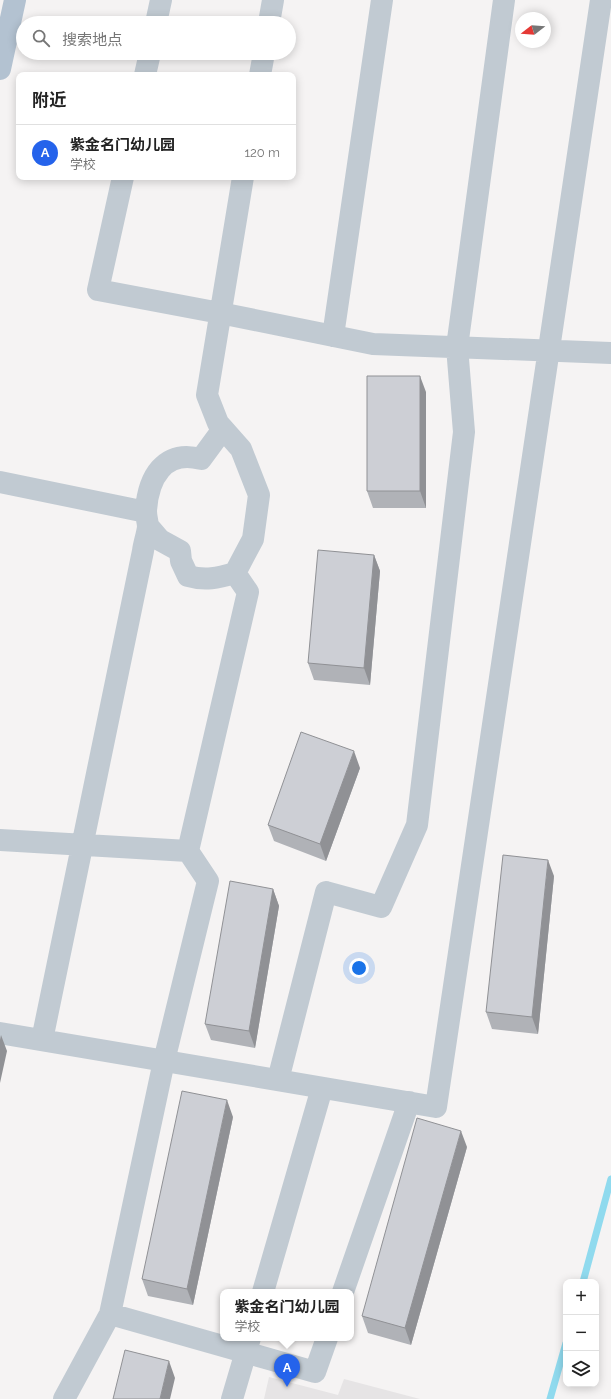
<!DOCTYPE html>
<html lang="zh">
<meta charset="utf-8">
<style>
:root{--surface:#fff;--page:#f6f6f6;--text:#222;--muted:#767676;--line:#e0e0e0;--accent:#2563eb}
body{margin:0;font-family:Raleway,"Noto Sans SC",sans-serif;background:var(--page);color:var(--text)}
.controls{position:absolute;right:12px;bottom:12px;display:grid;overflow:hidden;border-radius:8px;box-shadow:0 2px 10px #0003}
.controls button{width:36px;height:36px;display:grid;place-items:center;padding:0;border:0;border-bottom:1px solid var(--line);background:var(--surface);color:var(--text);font:20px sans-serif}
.compass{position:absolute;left:515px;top:12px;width:36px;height:36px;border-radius:50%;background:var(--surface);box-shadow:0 2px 10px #0003;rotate:253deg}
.you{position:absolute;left:359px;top:968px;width:14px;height:14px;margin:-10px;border:3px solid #fff;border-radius:50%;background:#1a73e8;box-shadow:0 0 0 6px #1a73e833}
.badge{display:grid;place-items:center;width:26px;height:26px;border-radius:50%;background:var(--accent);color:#fff;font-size:13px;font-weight:700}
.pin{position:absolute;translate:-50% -33px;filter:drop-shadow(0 1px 2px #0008)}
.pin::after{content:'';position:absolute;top:21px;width:14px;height:12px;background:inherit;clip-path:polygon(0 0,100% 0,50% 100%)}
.popup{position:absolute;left:220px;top:1289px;width:134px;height:52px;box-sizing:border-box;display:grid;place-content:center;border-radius:8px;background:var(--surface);filter:drop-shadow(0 1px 3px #0005);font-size:13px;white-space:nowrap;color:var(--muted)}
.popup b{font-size:15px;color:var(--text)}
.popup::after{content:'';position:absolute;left:50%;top:100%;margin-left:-8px;border:8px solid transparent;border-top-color:var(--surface)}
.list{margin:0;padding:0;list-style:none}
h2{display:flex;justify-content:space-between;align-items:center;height:52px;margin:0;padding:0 16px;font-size:17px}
h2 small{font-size:13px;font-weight:400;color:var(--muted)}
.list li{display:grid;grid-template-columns:26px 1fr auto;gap:12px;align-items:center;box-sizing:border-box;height:56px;padding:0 16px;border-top:1px solid var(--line)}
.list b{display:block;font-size:15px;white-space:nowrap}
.list p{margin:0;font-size:13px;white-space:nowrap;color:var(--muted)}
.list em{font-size:13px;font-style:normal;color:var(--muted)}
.icon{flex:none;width:22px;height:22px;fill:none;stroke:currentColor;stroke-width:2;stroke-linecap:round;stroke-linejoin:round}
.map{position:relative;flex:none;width:611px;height:1399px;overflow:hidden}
.search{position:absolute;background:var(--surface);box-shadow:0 2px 10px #0003;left:16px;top:16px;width:280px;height:44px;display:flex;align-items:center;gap:10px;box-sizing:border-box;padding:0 14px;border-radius:22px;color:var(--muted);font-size:15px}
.panel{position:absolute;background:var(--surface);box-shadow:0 2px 10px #0003;left:16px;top:72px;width:280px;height:108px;border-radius:8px}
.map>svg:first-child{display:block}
</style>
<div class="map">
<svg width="611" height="1399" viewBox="0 0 611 1399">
<rect width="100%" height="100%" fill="#f5f3f3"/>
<path fill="#e6e4e5" d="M269,1377l69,18 6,-16 76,20h-156z"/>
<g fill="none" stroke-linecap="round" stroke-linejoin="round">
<path stroke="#90daee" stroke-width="7" d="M583,1282l28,-103
M550,1399l16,-56"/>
<path stroke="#c1cad2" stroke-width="22" d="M156,23l5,-23
M269,23l4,-23
M145,75l5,-22
M260,75l4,-22
M123,177l-25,113 122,23 153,31 238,9
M333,336l49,-336
M0,482l146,30
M148,526l12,14 20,11 1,10 7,15c17,5 30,2 47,-3
M0,840l188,11 60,-259 -13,-19 18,-34 6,-44 -18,-46 -23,-26 -11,-28 36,-218
M0,1033l436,74 165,-1107
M42,1040l101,-489c1,-8 4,-16 5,-24 0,-5 -2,-10 -2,-16 2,-33 18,-62 55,-52l22,-30
M278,1080l48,-188 55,15 36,-82 47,-393 -7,-85 47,-347
M263,1292l59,-204
M343,1292l66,-190
M110,1314l205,58 12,-34
M64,1399l46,-85 54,-253 44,-180 -20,-30
M232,1399l18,-61"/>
<path stroke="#b3c2d1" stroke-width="22" d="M0,69l15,-69"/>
</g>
<path fill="#b0b2b7" d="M426,392v116h-53l-6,-17z
M374,555l6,16 -10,114 -56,-5 -6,-17z
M360,768l-34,93 -52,-20 -6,-16z
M554,876l-16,158 -46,-5 -6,-17z
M273,889l6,17 -24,142 -44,-8 -6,-16z
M233,1117l-40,188 -45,-9 -6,-17z
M467,1147l-56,198 -43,-12 -6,-17z"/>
<path fill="#909195" d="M420,376l6,16v116l-6,-17z
M374,555l6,16 -10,114 -6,-17z
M354,751l6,17 -34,93 -6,-17z
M548,860l6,16 -16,158 -6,-17z
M273,889l6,17 -24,142 -6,-17z
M1,1035l6,16 -7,32v-43z
M227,1100l6,17 -40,188 -6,-16z
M461,1131l6,16 -56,198 -6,-17z
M169,1361l6,17 -5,21h-10z"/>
<path fill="#cdcfd5" stroke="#909195" d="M367,376h53v115h-53z
M318,550l56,5 -10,113 -56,-5z
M301,732l53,19 -34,93 -52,-19z
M503,855l45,5 -16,157 -46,-5z
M230,881l43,8 -24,142 -44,-7z
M182,1091l45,9 -40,189 -45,-10z
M417,1118l44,13 -56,197 -43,-12z
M125,1350l44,11 -9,38h-47z"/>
</svg>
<div class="controls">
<button>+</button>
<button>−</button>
<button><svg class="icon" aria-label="layers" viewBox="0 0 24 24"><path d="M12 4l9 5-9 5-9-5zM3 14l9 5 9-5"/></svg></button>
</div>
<svg class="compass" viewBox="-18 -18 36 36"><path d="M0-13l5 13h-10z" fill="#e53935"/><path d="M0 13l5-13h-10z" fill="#767676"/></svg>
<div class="you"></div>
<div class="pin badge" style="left:287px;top:1387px">A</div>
<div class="popup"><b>紫金名门幼儿园</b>学校</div>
<div class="search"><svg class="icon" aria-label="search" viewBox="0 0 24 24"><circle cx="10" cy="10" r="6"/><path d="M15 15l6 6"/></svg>搜索地点</div>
<section class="panel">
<h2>附近<small></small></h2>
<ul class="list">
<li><span class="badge">A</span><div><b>紫金名门幼儿园</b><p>学校</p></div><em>120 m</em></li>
</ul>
</section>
</div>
